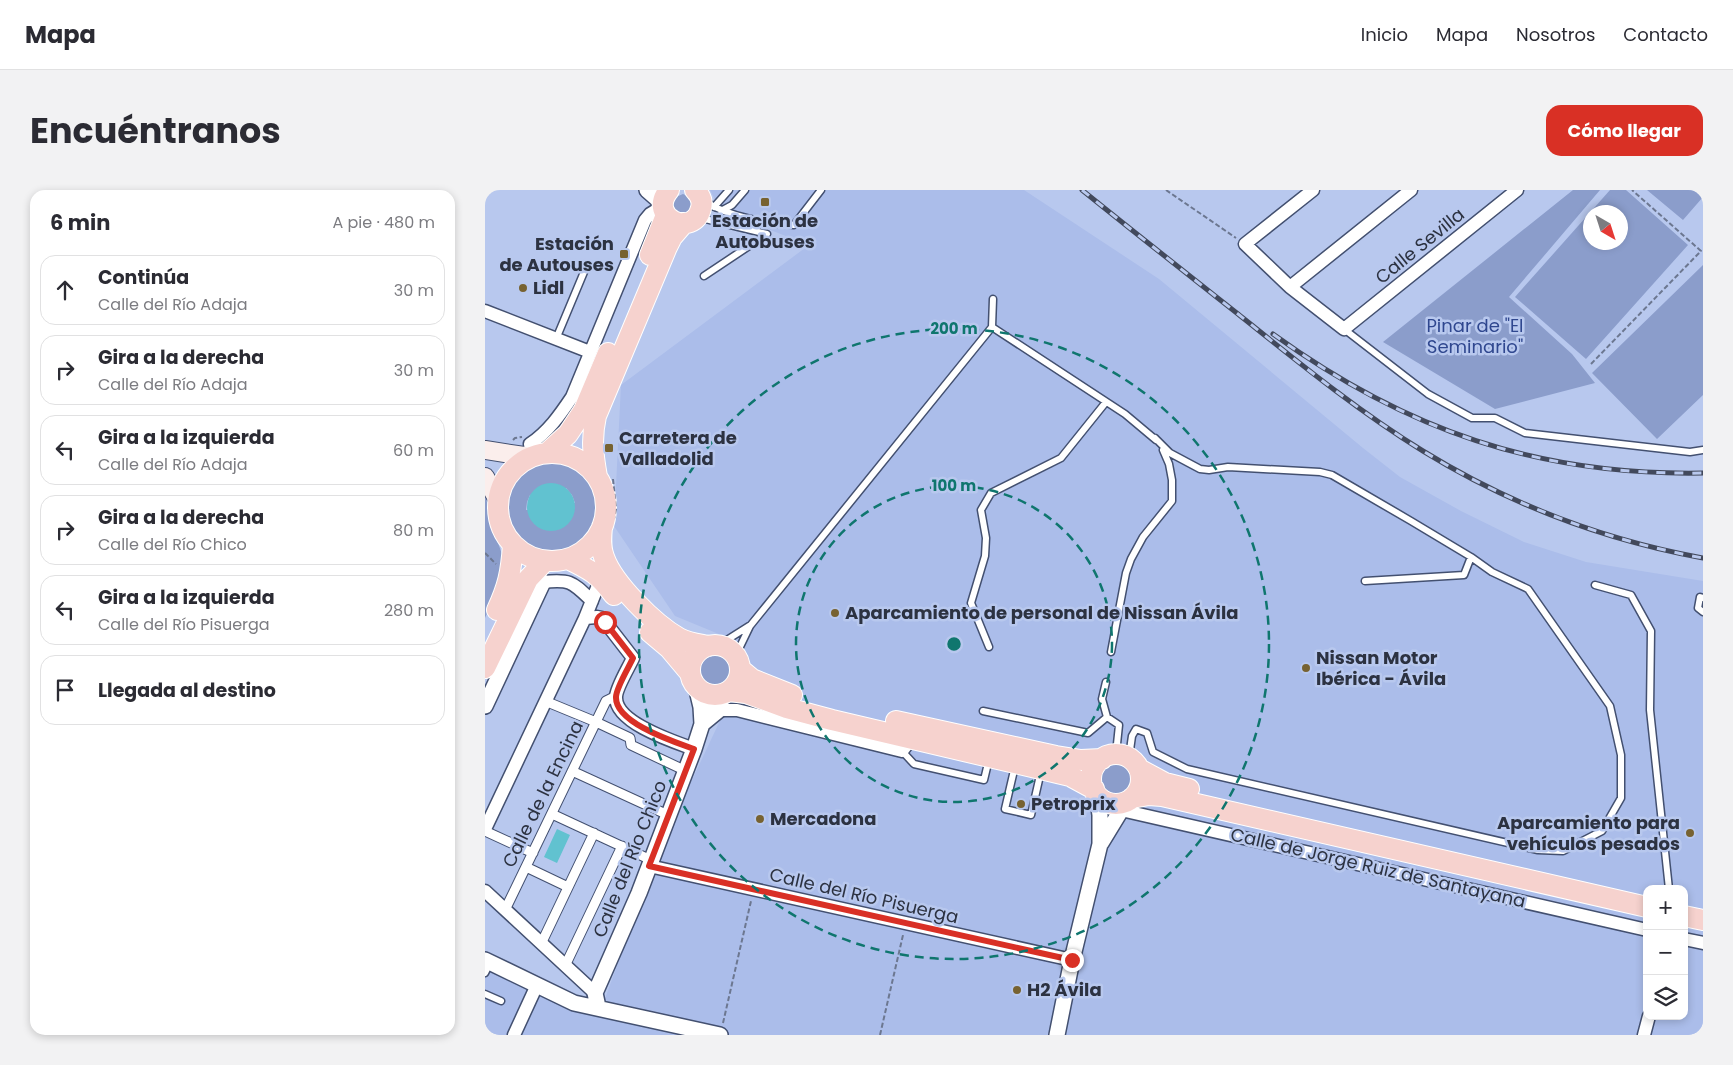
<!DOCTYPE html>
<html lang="es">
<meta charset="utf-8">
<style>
:root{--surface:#fff;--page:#f2f2f3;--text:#2b2b33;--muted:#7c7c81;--line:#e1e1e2;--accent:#d93025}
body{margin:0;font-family:Poppins,sans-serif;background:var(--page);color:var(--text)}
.controls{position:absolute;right:15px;bottom:15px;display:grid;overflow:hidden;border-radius:10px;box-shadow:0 2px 8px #0003}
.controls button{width:45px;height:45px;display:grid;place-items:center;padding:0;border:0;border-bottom:1px solid var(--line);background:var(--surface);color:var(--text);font:25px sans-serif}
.compass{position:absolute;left:1098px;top:15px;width:45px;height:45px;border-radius:50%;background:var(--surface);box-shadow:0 2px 8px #0003;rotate:141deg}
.stop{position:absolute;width:15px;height:15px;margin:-11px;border:4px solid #d93025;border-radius:50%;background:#fff}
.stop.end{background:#d93025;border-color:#fff;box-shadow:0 1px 5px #0008}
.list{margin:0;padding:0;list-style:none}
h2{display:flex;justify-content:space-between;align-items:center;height:65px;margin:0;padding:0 20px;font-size:21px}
h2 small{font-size:16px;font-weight:400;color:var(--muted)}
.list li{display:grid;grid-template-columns:32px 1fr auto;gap:15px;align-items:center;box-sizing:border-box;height:70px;margin:0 10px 10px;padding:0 10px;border:1px solid var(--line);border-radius:15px}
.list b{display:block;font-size:19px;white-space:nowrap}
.list p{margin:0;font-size:16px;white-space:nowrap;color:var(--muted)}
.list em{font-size:16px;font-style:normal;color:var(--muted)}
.icon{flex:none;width:28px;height:28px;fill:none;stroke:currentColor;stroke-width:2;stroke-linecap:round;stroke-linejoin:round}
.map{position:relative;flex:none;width:1218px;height:845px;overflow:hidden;border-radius:15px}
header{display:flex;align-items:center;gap:30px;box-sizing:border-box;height:70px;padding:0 25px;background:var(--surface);border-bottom:1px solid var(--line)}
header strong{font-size:24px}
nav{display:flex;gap:28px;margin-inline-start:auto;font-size:18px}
.intro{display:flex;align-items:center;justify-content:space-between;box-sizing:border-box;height:120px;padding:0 30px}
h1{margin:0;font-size:35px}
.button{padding:12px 22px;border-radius:15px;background:var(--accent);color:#fff;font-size:18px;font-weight:700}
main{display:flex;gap:30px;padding:0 30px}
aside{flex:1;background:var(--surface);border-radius:15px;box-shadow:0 2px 8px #0003}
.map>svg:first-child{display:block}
</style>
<header>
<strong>Mapa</strong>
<nav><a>Inicio</a><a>Mapa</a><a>Nosotros</a><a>Contacto</a></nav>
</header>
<div class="intro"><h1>Encuéntranos</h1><a class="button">Cómo llegar</a></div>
<main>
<aside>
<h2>6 min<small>A pie · 480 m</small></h2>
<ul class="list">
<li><svg class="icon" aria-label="ahead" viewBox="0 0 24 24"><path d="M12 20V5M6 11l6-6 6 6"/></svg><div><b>Continúa</b><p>Calle del Río Adaja</p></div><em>30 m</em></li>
<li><svg class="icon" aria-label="right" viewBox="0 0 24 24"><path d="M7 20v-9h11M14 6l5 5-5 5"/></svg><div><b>Gira a la derecha</b><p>Calle del Río Adaja</p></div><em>30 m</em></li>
<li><svg class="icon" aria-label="left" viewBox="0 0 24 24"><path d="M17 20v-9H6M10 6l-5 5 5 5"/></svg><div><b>Gira a la izquierda</b><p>Calle del Río Adaja</p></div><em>60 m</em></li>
<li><svg class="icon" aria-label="right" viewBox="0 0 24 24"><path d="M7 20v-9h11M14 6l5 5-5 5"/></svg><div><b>Gira a la derecha</b><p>Calle del Río Chico</p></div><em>80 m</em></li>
<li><svg class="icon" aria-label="left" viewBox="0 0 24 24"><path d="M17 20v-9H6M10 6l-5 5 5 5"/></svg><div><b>Gira a la izquierda</b><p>Calle del Río Pisuerga</p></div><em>280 m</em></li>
<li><svg class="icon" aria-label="arrive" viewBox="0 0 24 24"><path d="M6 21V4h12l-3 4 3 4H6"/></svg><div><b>Llegada al destino</b></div></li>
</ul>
</aside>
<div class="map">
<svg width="1218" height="845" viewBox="0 0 1218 845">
<rect width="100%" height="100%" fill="#b8c8ee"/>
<path fill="#abbdea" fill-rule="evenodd" d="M225,0h314l135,89 204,169 37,29 61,34 63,31 62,20 117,19v454h-1218v-67l114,47 61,-167 65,-138 18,-49 -17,-24 -51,-21 -61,-90 7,-141 188,-140 -88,-34zM1162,699h37v127h-37z"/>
<path fill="#8b9dcb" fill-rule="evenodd" d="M1088,0h27l-91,107 63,57 23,29 -100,26 -112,-67z
M1125,0h16l62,55 -102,114 -71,-62zM1106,22h30v30h-30z
M1162,0h56v7l-20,23z
M198,4l6,3 4,6 -5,12 -13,-2 -3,-10 4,-6z
M1218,75v130l-46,44 -65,-66z
M63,271c5,1 10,1 15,2 50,13 41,88 -11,90 -14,0 -28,-6 -36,-17 -15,-18 -14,-47 4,-63 8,-7 18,-9 28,-12zM81,298l6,7 3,8 -49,7 1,-8 3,-7z
M0,307c5,9 2,18 5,26 5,14 12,26 14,41 2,15 -13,40 -19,54z
M213 479a16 16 0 1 1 32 0a16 16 0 1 1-32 0Z
M615 589a16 16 0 1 1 32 0a16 16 0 1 1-32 0Z"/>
<path fill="#61c2d0" d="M42 317a24 24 0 1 1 48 0a24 24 0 1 1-48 0Z
M72,639l13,6 -13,28 -13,-6z"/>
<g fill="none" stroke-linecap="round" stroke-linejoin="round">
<defs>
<path id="service" d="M221,12c21,14 62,22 88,23l27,-35
M229,17l15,-17
M236,21l11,-6 13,-15
M216,28l66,16 -63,42
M507,137l133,87 31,26
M859,139l84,65 44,24h23l30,15 165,19 13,-2
M71,149l28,-67
M880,391l99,-6 7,-18
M1110,395l36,10 20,36 -1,79 19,179
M1218,408l-3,-1 -2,11 5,4
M234,455l30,-19
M504,457l-18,-44 14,-47 1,-18 -5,-28 10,-17 70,-35 45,-56
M626,462l15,-79 5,-14 12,-22 29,-36v-21l-3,-16 -6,-14
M251,465l14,-29 242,-299 1,-28
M621,492l-4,17 5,18 12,8 -2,19 -4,10
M498,521l105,22 19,-16
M417,561l12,13 70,16 5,-21
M644,567l3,-21 4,-7 11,4 6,19 34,17 351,81 25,1 39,-20 19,-33v-43l-11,-49 -82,-117 -36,-17 -21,-15 -60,-36 -79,-46 -12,-3 -92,-5 -19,3 -9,-1 -30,-16 -15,-15
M530,576l-10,43 26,6 10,-44
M0,783l5,-10
M0,804l16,7"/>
<path id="pedestrian" d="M60,511l51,21 34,16 1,7 55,26
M87,581l96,44
M67,624l99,46
M0,641l48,22
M41,677l42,20
M20,720l101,-209 10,-5
M56,754l53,-111
M80,776l57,-120"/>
<path id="minor" d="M828,0l-68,54 45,43 54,42 173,-139
M805,97l121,-97
M0,121l105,41
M47,266l-2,-12c18,-12 30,-29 42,-47l73,-177 5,-6 13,-8
M58,392c28,-3 29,0 49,19
M100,428l12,-1 5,1 31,40c-4,9 -17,30 -17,39 -1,26 59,45 78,52
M226,519l8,1h18l165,41 10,-13
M625,613l11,7 526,120
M0,639l100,-211 16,-40
M164,676l423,94
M0,701l110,102
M1199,749l19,4
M29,845l23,-50
M1159,845l5,-19"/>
<path id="tertiary" d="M162,0l16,14
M0,516l58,-124
M217,534l17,-14 4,-16
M616,653l25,-41
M0,770l89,43 146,32
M113,817l-3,-14 44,-100 55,-144 8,-25 -1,-17 -5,-21
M572,845l15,-75 28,-116v-29l-3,-21"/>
<path id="secondary" d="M0,260l46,7
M0,287l13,23"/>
<path id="trunk" d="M184,0c-23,28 25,49 32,18 2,-7 -1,-13 -6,-18
M165,65l16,-40
M62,263l21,-19 16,-24 24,-57
M13 317a54 54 0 1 1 108 0a54 54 0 1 1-108 0Z
M112,287c-4,-23 -6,-38 -1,-61l71,-169 5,-10 12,-14
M117,337c-1,10 -2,20 2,30 9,26 50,67 75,81 9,5 19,6 29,8
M83,369c23,11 30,15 46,36
M12,420c11,-24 14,-37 16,-65
M165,442l19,16 21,25
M205 480a25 25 0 1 1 50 0a25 25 0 1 1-50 0Z
M0,478l43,-89 17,-18
M255,479l12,10 40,16
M244,501l17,2 41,15 45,12 238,56 24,13
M411,531l160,35 25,4 21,-1
M606 589a25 25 0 1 1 50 0a25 25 0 1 1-50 0Z
M654,579l26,14 24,6
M647,608l17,-3 13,1 485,111
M1199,726l19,4"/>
</defs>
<use href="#service" stroke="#435070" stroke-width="9"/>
<use href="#pedestrian" stroke="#435070" stroke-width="11"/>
<use href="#minor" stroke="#435070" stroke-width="15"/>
<use href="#tertiary" stroke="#435070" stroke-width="18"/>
<use href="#secondary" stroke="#435070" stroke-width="20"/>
<use href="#trunk" stroke="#fff" stroke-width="22"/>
<path stroke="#6c7790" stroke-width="2" stroke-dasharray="5 2.5" stroke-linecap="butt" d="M681,0l70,48
M1106,174l110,-113 -69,-61
M28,250l2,-2 7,-1
M128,289l3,30 -2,10
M0,363l11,11
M596,610l4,10
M238,833l28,-122
M395,845l23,-100"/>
<use href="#service" stroke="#fff" stroke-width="6"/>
<use href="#pedestrian" stroke="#fff" stroke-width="9"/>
<use href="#minor" stroke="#fff" stroke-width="12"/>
<use href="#tertiary" stroke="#fff" stroke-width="15"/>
<use href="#secondary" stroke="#fbeeec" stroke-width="18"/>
<use href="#trunk" stroke="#f6d2ce" stroke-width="20"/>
<defs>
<path id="rail" d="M597,0c52,42 104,83 156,124 60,48 120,97 185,137 86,53 181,89 280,107
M788,144c133,96 265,142 430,139"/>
</defs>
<use href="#rail" stroke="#42495c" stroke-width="5"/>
<use href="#rail" stroke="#b8c8ee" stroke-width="3" stroke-dasharray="9" stroke-linecap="butt"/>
</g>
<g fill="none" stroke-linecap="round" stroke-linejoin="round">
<path stroke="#d93025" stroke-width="6" d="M120,432l28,36c-4,9 -17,30 -17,39 -1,26 59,45 78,52l-45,117 423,94"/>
</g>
<g fill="none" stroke="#0f766e" stroke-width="2.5" stroke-dasharray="9 6">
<circle cx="469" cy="454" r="158"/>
<circle cx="469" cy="454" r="315"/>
</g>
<g fill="#776231" stroke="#b8c8ee" stroke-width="2">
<rect x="275" y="7" width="10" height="10" rx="2.5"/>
<rect x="134" y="59" width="10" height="10" rx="2.5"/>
<circle cx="38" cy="98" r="5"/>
<rect x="119" y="253" width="10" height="10" rx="2.5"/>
<circle cx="350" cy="423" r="5"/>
<circle cx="821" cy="478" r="5"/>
<circle cx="536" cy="614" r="5"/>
<circle cx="275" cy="629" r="5"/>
<circle cx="1205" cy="643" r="5"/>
<circle cx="532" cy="800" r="5"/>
</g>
<g text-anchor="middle" stroke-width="5" stroke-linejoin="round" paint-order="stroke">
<g font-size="18" font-weight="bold" fill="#2c3241" stroke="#b8c8ee" text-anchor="start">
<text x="280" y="37" text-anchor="middle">Estación de<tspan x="280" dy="21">Autobuses</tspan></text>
<text x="129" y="60" text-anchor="end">Estación<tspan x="129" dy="21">de Autouses</tspan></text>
<text x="48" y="104">Lidl</text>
<text x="134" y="254">Carretera de<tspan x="134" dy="21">Valladolid</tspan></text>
<text x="360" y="429">Aparcamiento de personal de Nissan Ávila</text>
<text x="831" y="474">Nissan Motor<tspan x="831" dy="21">Ibérica - Ávila</tspan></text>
<text x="546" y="620">Petroprix</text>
<text x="285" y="635">Mercadona</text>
<text x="1195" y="639" text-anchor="end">Aparcamiento para<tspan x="1195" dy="21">vehículos pesados</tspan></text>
<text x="542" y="806">H2 Ávila</text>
</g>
<g font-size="18" fill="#2c3241" stroke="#b8c8ee">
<text transform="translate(935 56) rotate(-39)" y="6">Calle Sevilla</text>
<text transform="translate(58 604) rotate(-64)" y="6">Calle de la Encina</text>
<text transform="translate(145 669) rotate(-68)" y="6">Calle del Río Chico</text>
<text transform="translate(893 678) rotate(13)" y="6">Calle de Jorge Ruiz de Santayana</text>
<text transform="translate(379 706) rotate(13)" y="6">Calle del Río Pisuerga</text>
</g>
<g font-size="18" fill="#2f478f" stroke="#b8c8ee">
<text x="990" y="142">Pinar de "El<tspan x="990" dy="21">Seminario"</tspan></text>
</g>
</g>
<circle cx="469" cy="454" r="8" fill="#0f766e" stroke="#b8c8ee" stroke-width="2.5"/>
<g font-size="15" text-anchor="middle" font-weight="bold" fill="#0f766e" stroke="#b8c8ee" stroke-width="5" stroke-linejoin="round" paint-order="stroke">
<text x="469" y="144">200 m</text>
<text x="469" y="301">100 m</text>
</g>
</svg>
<div class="controls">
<button>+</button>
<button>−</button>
<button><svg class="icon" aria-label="layers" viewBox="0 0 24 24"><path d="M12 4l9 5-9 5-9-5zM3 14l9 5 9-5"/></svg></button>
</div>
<svg class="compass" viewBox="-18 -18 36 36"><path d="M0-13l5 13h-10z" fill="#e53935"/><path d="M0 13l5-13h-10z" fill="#7c7c81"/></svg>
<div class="stop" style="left:120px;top:432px"></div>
<div class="stop end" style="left:587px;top:770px"></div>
</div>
</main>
